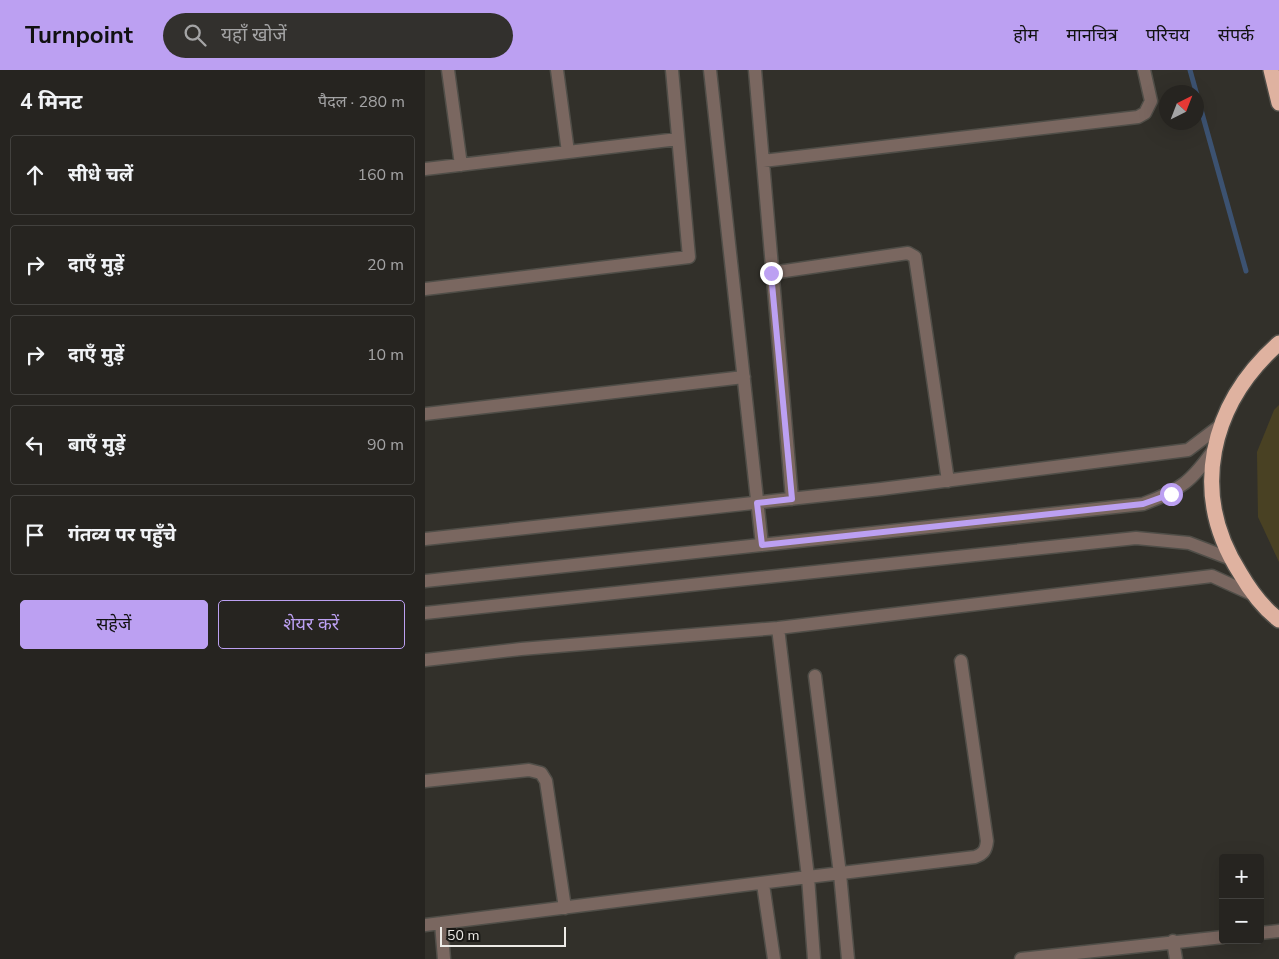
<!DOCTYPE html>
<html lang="hi">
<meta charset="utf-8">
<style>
:root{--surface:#262420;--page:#32302d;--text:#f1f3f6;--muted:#a4a4a5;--line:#42413e;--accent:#bca0f2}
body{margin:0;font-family:"Nunito Sans","Noto Sans Devanagari",sans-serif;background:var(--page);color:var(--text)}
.controls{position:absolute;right:15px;bottom:15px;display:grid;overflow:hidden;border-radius:5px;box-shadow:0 5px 20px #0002}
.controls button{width:45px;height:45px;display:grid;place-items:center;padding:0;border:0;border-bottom:1px solid var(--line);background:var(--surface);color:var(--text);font:25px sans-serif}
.compass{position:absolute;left:734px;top:15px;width:45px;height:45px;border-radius:50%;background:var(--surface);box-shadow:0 5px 20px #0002;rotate:42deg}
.scale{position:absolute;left:15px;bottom:12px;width:126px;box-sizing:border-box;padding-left:5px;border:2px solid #edebe7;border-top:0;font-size:14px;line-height:18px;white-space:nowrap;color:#edebe7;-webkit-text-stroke:4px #191815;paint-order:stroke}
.stop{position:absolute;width:15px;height:15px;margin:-11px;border:4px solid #bca0f2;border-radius:50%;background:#fff}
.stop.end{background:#bca0f2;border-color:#fff;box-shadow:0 1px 5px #0008}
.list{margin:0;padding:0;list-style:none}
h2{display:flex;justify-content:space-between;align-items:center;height:65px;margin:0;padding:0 20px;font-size:21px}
h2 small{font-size:16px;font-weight:400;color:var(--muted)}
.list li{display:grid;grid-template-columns:32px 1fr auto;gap:15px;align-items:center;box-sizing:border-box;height:80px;margin:0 10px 10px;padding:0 10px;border:1px solid var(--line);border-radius:5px}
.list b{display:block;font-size:19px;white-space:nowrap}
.list em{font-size:16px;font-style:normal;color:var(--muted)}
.actions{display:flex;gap:10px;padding:15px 20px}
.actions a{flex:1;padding:11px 0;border:1px solid var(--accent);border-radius:5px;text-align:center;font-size:18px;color:var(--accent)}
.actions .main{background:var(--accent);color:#111}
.icon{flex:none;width:28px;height:28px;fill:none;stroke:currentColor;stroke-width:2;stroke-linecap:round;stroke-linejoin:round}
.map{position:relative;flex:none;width:854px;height:889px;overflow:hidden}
header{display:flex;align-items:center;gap:30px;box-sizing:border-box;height:70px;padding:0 25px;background:var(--accent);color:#111}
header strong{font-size:24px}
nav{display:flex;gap:28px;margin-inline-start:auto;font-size:18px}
.search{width:350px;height:45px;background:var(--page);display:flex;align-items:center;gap:12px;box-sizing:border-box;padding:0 18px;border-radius:28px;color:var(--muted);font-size:19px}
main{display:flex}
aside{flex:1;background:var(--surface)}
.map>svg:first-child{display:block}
</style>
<header>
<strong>Turnpoint</strong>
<div class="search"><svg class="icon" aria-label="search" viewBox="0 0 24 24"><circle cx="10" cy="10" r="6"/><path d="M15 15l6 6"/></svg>यहाँ खोजें</div>
<nav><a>होम</a><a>मानचित्र</a><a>परिचय</a><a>संपर्क</a></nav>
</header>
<main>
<aside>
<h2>4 मिनट<small>पैदल · 280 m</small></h2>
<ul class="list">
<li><svg class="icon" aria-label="ahead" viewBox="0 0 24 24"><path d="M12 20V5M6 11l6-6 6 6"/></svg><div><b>सीधे चलें</b></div><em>160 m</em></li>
<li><svg class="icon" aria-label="right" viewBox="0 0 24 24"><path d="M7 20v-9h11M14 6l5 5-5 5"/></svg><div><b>दाएँ मुड़ें</b></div><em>20 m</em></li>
<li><svg class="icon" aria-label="right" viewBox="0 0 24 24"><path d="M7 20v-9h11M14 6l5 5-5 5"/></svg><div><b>दाएँ मुड़ें</b></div><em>10 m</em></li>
<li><svg class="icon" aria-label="left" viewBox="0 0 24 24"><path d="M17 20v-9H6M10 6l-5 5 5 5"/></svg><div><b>बाएँ मुड़ें</b></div><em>90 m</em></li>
<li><svg class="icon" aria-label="arrive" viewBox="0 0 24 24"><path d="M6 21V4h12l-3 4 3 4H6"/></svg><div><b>गंतव्य पर पहुँचे</b></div></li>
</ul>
<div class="actions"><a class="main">सहेजें</a><a>शेयर करें</a></div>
</aside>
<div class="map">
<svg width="854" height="889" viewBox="0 0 854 889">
<rect width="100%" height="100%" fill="#32302a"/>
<path fill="#494123" d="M854,335v157l-21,-45 -1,-65 17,-42z"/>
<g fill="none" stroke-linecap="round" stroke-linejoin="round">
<path stroke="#3c5271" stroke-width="5" d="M765,0l56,201"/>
<defs>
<path id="minor" d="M23,0l13,95
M132,0l11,82
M285,0l52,475
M330,0l37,429
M338,91l375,-44 7,-4 6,-12 -7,-31
M0,99l253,-30
M346,203l130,-19 7,-1 7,4 33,224
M0,219l264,-32 -17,-187
M0,344l319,-37
M0,469l456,-50 307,-39 33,-25
M0,511l718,-77c38,-14 49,-23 72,-56
M0,543l711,-75 53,5 42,16
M353,558l30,249 6,82
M0,590l96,-11 257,-21 434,-52 42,19
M390,606l25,198 8,85
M0,711l104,-11 12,3 5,8 19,127
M338,814l11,75
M16,853l3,36
M0,855l383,-48 167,-20c8,-3 11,-6 12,-16l-26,-180
M835,863l19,-2
M748,871l3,18
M596,889l202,-22"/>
<path id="highway" d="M846,0l8,33
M854,273c-69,61 -90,150 -39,230 11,19 22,34 39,47"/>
</defs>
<use href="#minor" stroke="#504e48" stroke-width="15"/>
<use href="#highway" stroke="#504e48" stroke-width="18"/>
<use href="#minor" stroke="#7a6760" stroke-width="12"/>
<use href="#highway" stroke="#dfb2a0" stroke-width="15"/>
</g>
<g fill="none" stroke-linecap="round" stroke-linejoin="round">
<path stroke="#bca0f2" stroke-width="6" d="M346,203l21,226 -35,4 5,42 381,-41 28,-10"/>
</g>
</svg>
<div class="controls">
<button>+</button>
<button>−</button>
</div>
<svg class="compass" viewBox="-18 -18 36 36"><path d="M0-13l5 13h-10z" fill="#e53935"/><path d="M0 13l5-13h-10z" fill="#a4a4a5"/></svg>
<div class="scale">50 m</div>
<div class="stop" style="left:746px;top:424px"></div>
<div class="stop end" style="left:346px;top:203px"></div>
</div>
</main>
